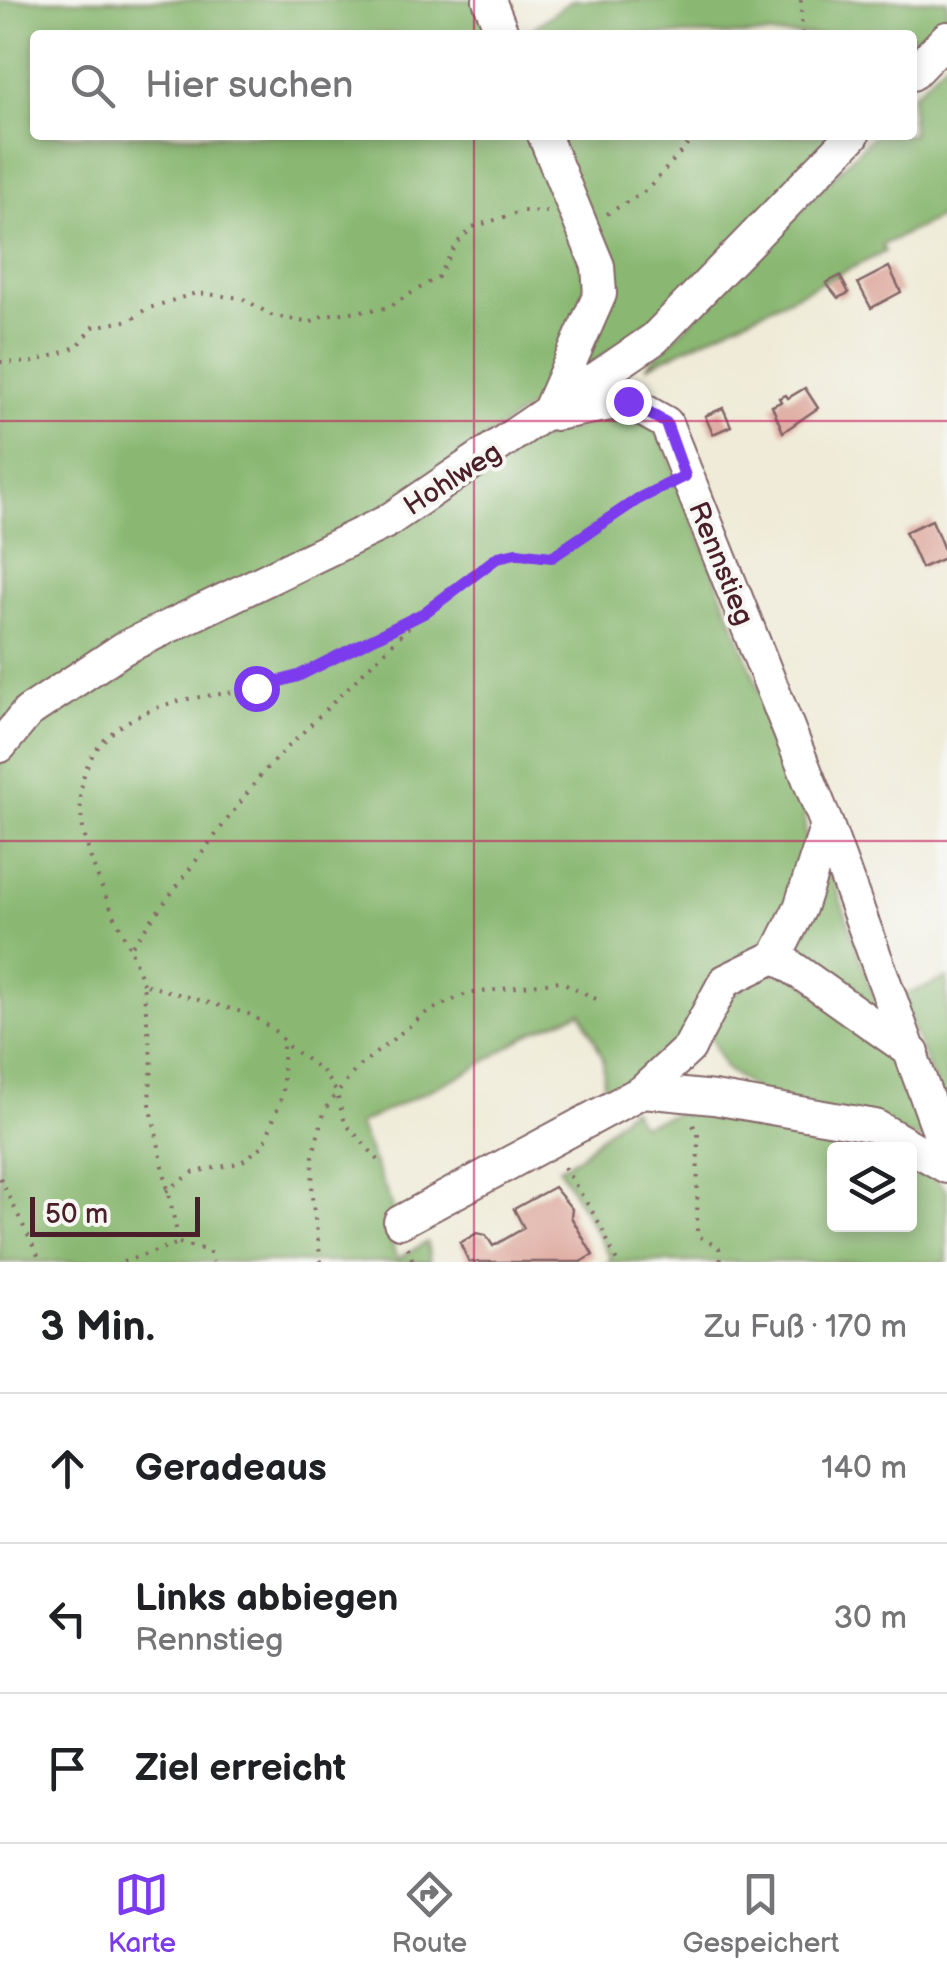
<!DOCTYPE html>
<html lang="de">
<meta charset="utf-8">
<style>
:root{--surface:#fff;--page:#f6f6f6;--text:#202124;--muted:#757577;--line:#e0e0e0;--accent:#7c3aed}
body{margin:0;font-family:"Balsamiq Sans",sans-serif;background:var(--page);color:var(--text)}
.controls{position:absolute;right:30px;bottom:30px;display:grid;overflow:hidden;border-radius:10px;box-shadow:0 5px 15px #0003}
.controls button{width:90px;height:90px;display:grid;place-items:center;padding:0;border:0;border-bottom:2px solid var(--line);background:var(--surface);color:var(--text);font:50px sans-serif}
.scale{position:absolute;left:30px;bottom:25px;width:170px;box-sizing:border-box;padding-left:10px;border:5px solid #4a1f2b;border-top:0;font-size:28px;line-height:35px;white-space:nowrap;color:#4a1f2b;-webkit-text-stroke:8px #f6f6f2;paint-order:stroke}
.stop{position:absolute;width:30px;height:30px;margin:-22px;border:8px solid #7c3aed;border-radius:50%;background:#fff}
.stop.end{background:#7c3aed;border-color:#fff;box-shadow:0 2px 10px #0008}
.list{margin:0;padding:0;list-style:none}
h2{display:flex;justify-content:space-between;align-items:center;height:130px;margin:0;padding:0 40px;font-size:42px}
h2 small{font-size:32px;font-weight:400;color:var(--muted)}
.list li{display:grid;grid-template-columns:65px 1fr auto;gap:30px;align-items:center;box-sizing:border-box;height:150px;padding:0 40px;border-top:2px solid var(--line)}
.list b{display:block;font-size:38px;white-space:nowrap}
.list p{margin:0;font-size:32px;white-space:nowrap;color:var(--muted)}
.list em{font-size:32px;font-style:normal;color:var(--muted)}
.icon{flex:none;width:55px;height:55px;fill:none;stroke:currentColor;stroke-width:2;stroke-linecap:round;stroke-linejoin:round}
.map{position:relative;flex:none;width:947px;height:1262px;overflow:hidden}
.search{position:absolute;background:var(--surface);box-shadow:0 5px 15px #0003;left:30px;right:30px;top:30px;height:110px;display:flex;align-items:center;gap:25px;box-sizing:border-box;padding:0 35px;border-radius:10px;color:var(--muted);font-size:38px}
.sheet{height:580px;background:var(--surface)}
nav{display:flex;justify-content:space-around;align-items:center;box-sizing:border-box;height:140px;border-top:2px solid var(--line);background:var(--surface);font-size:28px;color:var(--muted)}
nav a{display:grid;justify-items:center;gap:5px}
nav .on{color:var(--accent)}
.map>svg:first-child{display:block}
</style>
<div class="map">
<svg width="947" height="1262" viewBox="0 0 947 1262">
<rect width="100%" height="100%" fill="#f6f6f2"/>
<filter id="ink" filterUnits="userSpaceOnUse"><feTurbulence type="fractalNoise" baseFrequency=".01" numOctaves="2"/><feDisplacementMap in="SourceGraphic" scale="20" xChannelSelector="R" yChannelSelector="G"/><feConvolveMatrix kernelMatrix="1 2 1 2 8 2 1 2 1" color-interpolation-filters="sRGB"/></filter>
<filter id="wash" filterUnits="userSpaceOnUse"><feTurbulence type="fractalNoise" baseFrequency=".0048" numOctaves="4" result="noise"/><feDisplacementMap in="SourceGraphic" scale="40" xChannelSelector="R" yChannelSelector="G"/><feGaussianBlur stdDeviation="2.25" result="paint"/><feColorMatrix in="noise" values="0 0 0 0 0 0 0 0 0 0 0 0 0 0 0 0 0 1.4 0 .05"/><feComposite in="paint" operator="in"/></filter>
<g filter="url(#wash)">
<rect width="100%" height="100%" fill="#efebd8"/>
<path fill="#8ab872" stroke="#6a6c4e" stroke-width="2.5" d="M0,0h483l15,35h-463v100h504l54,165 -45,94 -168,118 -380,219z
M572,0h375v24l-35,36v-25h-388z
M947,60v154l-65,31 3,7 -239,115 228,-232h38v-39z
M553,135h286l-155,160 -107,80 29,-84z
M630,414l30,20 144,371 2,40 -29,93 -113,124 -41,32 -19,-7 -1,-29 -22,-46 -47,19 -62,39 -114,54 35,84 -6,20 10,31 30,-17 3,20h-430v-503l36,-41 95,-60 403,-218z
M832,875l49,143 -85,-67 26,-75z
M761,973l31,1 100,74 34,92 -165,-46 -36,-26 -17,-36 10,-25z
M947,978v136l-47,-117z
M631,1108l10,17 53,-17 118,13 84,28 -62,1v74h76v-68l37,34v72h-340l4,-3 -52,-91 21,-12z"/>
<g id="blocks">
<path fill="#dea99e" d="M889,267l12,25 -30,16 -13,-25z
M840,276l9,17 -11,5 -12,-15z
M805,388l13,20 -35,24 -11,-26 9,-4 -2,-4 7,-3 2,3z
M723,408l8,18 -18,8 -8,-18z
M932,520l15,37 -26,11 -16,-36z
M554,1187l18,22 -1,8 22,38 -12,7h-112l-9,-19 17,-10 9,2 7,11 31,-18 -10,-19z"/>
</g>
</g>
<g filter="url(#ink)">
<use href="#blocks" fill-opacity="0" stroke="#846668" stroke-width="2.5"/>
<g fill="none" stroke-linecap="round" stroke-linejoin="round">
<defs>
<path id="minor" d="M489,0l14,35
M912,74l35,-36
M544,135l54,131 2,28 -52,118
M555,414l72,-13 39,22 161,402 120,328
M0,746l28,-34 96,-64 262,-126 268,-183 199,-204
M776,956l137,97
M643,1091l71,7 161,28 72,41
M400,1222l243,-131 46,-43 36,-67 51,-25 24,-48 27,-83"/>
</defs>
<use href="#minor" stroke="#846668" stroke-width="36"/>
<path stroke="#846668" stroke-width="4" stroke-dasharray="2.5 8" stroke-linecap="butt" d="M801,0l1,35
M607,214l40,-24 49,-55
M0,362l30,1 34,-11 14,-6 15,-19 38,-7 15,-11 50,-16 46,5 29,17 39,8 14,-8 63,-7 51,-31 19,-34 16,-16 50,-16 25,1
M129,946c-43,-89 -97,-195 33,-240 31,-11 66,-11 97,-19 57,-15 108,-46 160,-72
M143,984l-13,-36 134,-177 159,-158 75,-56 18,-4 37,4 109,-70
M693,1125l5,8 -1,102 22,13 2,14
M564,1167l36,57 17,38
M0,1178l41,84
M166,1191l28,-19 46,-9 24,-18 19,-52v-53
M179,1243l30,8 4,11
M408,1247l5,15
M123,1262l56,-19 -30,-144 3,-33 -9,-82 109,31 24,17 13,15 32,23 15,21 9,32 37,41
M321,1262l-9,-65 1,-43 12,-45 32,-41 70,-56 39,-18 94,-13 42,21"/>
<use href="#minor" stroke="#fff" stroke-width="32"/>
</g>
</g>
<g fill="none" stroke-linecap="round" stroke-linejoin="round" filter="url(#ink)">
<path stroke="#7c3aed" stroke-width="12" d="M256,688l42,-12 126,-63 74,-56 18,-4 36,4 86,-58 47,-23 -19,-53 -38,-22"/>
</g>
<path fill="none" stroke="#c2185b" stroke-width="2.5" stroke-opacity="0.55" d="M474,0v35M474,135v1127M0,421h947M0,841h947"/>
<g text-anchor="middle" stroke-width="8" stroke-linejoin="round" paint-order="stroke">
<g font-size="28" fill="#4a1f2b" stroke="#f6f6f2">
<text transform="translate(452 478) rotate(-33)" y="10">Hohlweg</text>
<text transform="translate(722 563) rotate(68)" y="10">Rennstieg</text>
</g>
</g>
</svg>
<div class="controls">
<button><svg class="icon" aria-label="layers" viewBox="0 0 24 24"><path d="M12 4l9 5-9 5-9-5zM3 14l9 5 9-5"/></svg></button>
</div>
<div class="scale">50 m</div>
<div class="stop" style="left:256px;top:688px"></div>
<div class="stop end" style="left:628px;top:401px"></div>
<div class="search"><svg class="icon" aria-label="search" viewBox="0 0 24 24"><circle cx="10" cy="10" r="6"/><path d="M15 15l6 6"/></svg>Hier suchen</div>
</div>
<section class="sheet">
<h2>3 Min.<small>Zu Fuß · 170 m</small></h2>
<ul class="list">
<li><svg class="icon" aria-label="ahead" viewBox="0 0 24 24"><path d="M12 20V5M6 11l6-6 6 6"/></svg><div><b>Geradeaus</b></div><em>140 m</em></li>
<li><svg class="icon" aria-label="left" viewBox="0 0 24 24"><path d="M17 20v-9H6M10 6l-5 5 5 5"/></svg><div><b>Links abbiegen</b><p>Rennstieg</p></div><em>30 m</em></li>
<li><svg class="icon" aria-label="arrive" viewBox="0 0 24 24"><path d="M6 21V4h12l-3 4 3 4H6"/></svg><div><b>Ziel erreicht</b></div></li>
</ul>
</section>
<nav>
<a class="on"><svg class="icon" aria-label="map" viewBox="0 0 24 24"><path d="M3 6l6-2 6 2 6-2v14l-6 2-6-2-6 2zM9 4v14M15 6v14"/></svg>Karte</a>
<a><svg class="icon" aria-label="directions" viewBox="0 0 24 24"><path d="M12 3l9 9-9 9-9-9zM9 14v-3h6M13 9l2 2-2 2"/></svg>Route</a>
<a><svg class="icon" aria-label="saved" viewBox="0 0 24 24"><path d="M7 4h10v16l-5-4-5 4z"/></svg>Gespeichert</a>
</nav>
